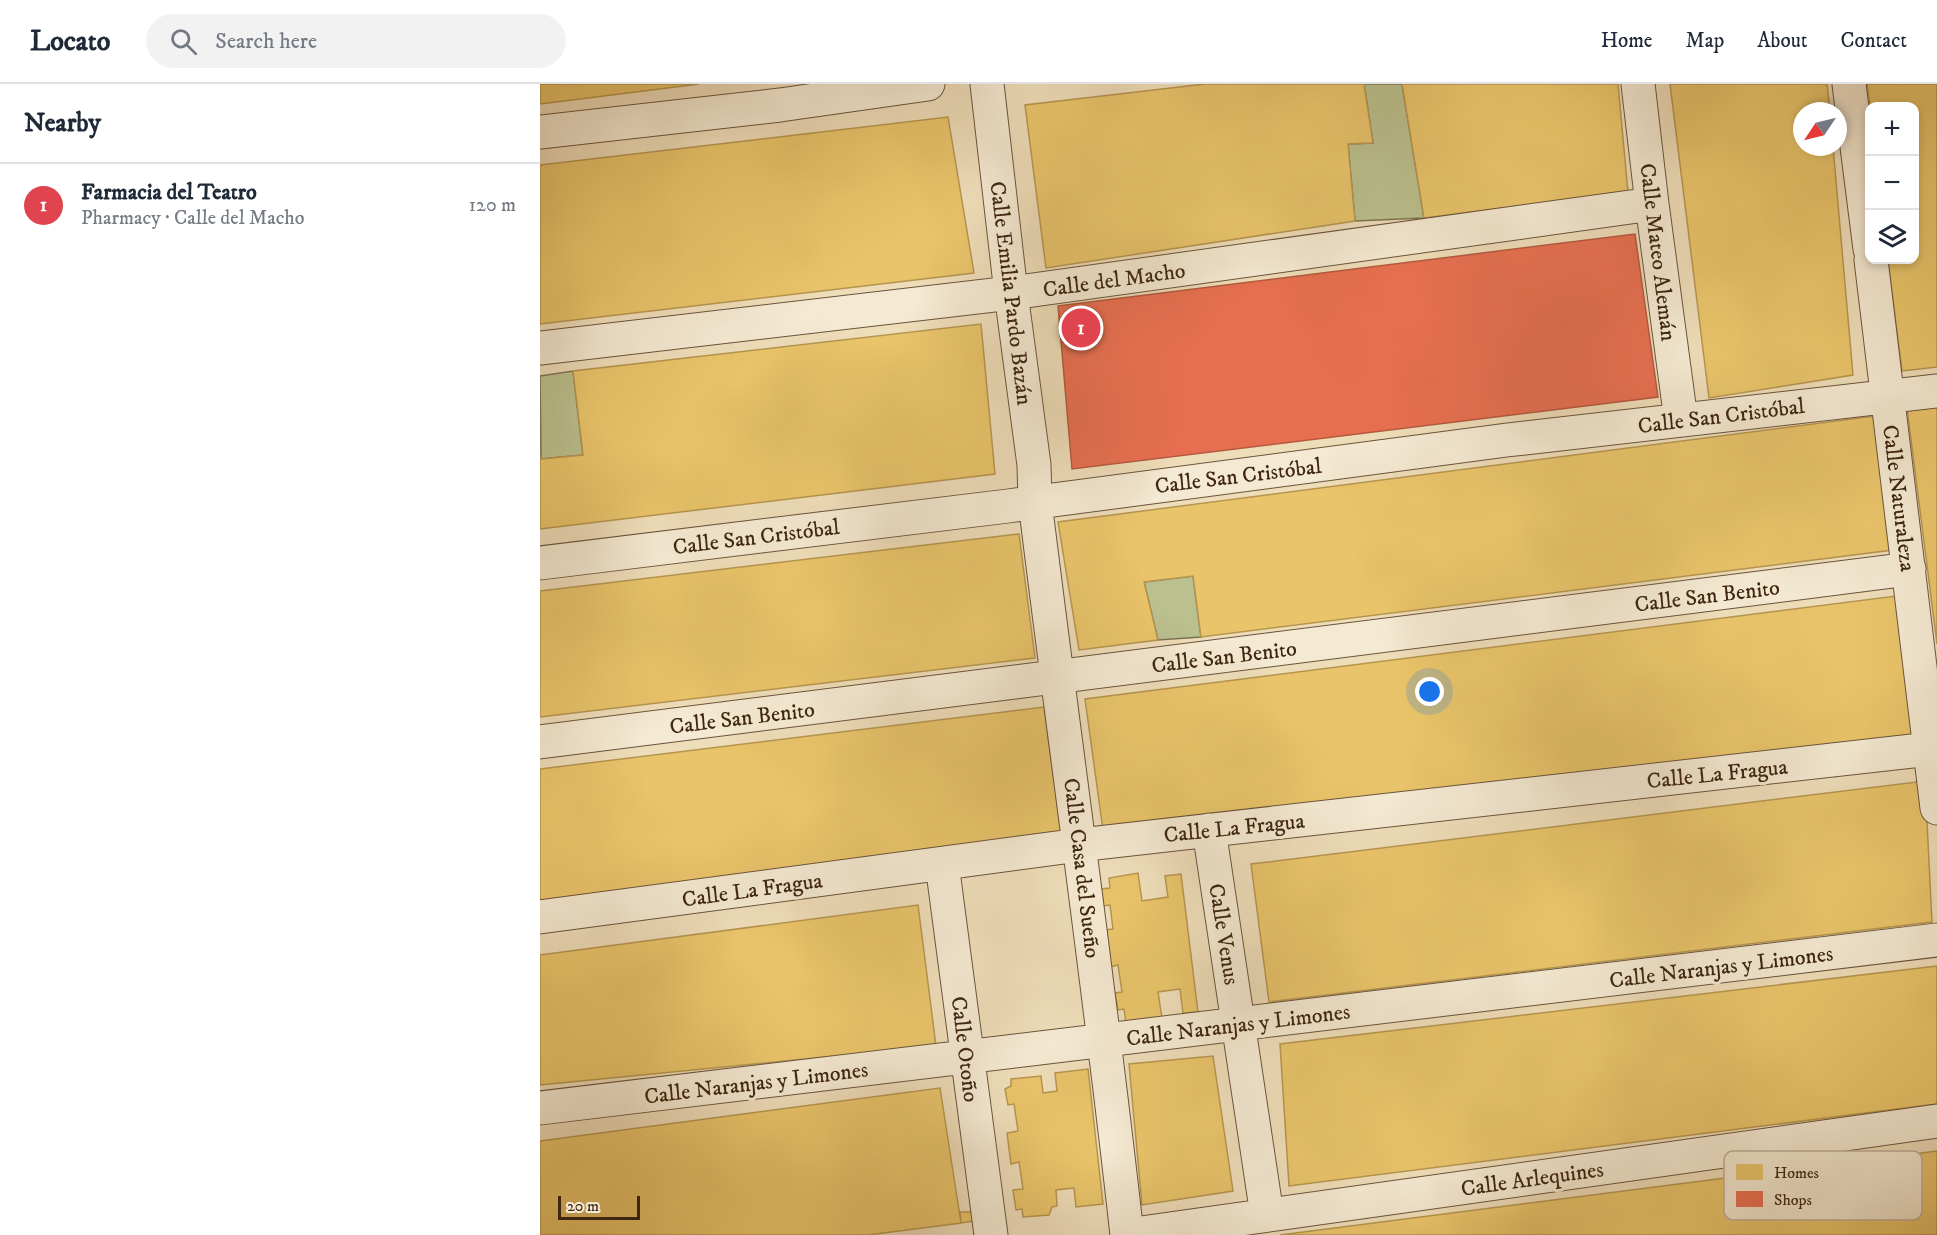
<!DOCTYPE html>
<meta charset="utf-8">
<style>
:root{--surface:#fff;--page:#f2f2f3;--text:#1f2937;--muted:#747a83;--line:#e0e1e3;--accent:#7c3aed}
body{margin:0;font-family:"IM FELL DW Pica",serif;background:var(--page);color:var(--text)}
.controls{position:absolute;right:18px;top:18px;display:grid;overflow:hidden;border-radius:12px;box-shadow:0 3px 9px #0003}
.controls button{width:54px;height:54px;display:grid;place-items:center;padding:0;border:0;border-bottom:2px solid var(--line);background:var(--surface);color:var(--text);font:30px sans-serif}
.compass{position:absolute;left:1253px;top:18px;width:54px;height:54px;border-radius:50%;background:var(--surface);box-shadow:0 3px 9px #0003;rotate:235deg}
.scale{position:absolute;left:18px;bottom:15px;width:82px;box-sizing:border-box;padding-left:6px;border:3px solid #3e2611;border-top:0;font-size:16px;line-height:21px;white-space:nowrap;color:#3e2611;-webkit-text-stroke:4px #f4e9d2;paint-order:stroke}
.you{position:absolute;left:890px;top:608px;width:21px;height:21px;margin:-15px;border:4px solid #fff;border-radius:50%;background:#1a73e8;box-shadow:0 0 0 9px #1a73e833}
.badge{display:grid;place-items:center;width:39px;height:39px;border-radius:50%;background:var(--accent);color:#fff;font-size:20px;font-weight:700}
.pin{position:absolute;translate:-50% -50%;border:3px solid #fff;box-shadow:0 2px 6px #0006}
.list{margin:0;padding:0;list-style:none}
h2{display:flex;justify-content:space-between;align-items:center;height:78px;margin:0;padding:0 24px;font-size:26px}
h2 small{font-size:20px;font-weight:400;color:var(--muted)}
.list li{display:grid;grid-template-columns:39px 1fr auto;gap:18px;align-items:center;box-sizing:border-box;height:84px;padding:0 24px;border-top:2px solid var(--line)}
.list b{display:block;font-size:22px;white-space:nowrap}
.list p{margin:0;font-size:20px;white-space:nowrap;color:var(--muted)}
.list em{font-size:20px;font-style:normal;color:var(--muted)}
.icon{flex:none;width:33px;height:33px;fill:none;stroke:currentColor;stroke-width:2;stroke-linecap:round;stroke-linejoin:round}
.map{position:relative;flex:none;width:1397px;height:1151px;overflow:hidden}
header{display:flex;align-items:center;gap:36px;box-sizing:border-box;height:84px;padding:0 30px;background:var(--surface);border-bottom:2px solid var(--line)}
header strong{font-size:28px}
nav{display:flex;gap:33px;margin-inline-start:auto;font-size:21px}
.search{width:420px;height:54px;background:var(--page);display:flex;align-items:center;gap:15px;box-sizing:border-box;padding:0 21px;border-radius:33px;color:var(--muted);font-size:22px}
main{display:flex}
aside{flex:1;background:var(--surface)}
.map>svg:first-child{display:block}
</style>
<header>
<strong>Locato</strong>
<div class="search"><svg class="icon" aria-label="search" viewBox="0 0 24 24"><circle cx="10" cy="10" r="6"/><path d="M15 15l6 6"/></svg>Search here</div>
<nav><a>Home</a><a>Map</a><a>About</a><a>Contact</a></nav>
</header>
<main>
<aside>
<h2>Nearby<small></small></h2>
<ul class="list">
<li><span class="badge" style="background:#e0444e">1</span><div><b>Farmacia del Teatro</b><p>Pharmacy · Calle del Macho</p></div><em>120 m</em></li>
</ul>
</aside>
<div class="map">
<svg width="1397" height="1151" viewBox="0 0 1397 1151">
<rect width="100%" height="100%" fill="#eeddb9"/>
<filter id="stains"><feTurbulence type="fractalNoise" baseFrequency=".00333" numOctaves="4"/><feColorMatrix values="0 0 0 0 .2 0 0 0 0 .09 0 0 0 0 .02 0 0 0 .5 -.17"/></filter>
<radialGradient id="worn" r=".72"><stop offset=".6" stop-color="#630" stop-opacity="0"/><stop offset="1" stop-color="#630" stop-opacity=".3"/></radialGradient>
<path fill="#bac08e" stroke="#7c7350" stroke-width="1.5" d="M824,0h38l22,134 -69,3 -7,-77 25,-1z
M33,287l10,84 -42,4 -1,-83z
M653,492l8,61 -43,3 -14,-58z"/>
<path fill="#e9c46a" stroke="#b6954f" stroke-width="1.5" d="M0,0h159l-159,20z
M665,0h159l9,59 -25,1 7,77 -309,47 -21,-163z
M862,0h216l10,108 -204,26z
M1130,0h157l3,27h-28v36h31l20,228 -144,23z
M1327,0h70v283l-35,4 -14,-111h26v-154h-44z
M408,33l26,156 -434,51v-159z
M441,240l14,150 -455,55v-73l1,3 42,-4 -10,-84z
M1397,322v238l-30,-236z
M1335,332l18,134 -692,87 -8,-61 -49,6 14,58 -79,10 -21,-128z
M479,450l16,124 -495,59v-126z
M1356,512l20,143 -813,91 -18,-131z
M504,623l18,133 -522,64v-135z
M1385,697l7,141 -663,80 -18,-138z
M598,789l4,28 26,-4 -3,-21 16,-2 17,138 -15,1 -3,-24 -22,3 4,26 -36,5 -2,-14 -6,1 -3,-17 7,-1 -4,-27 -8,2 -5,-37 8,-1 -3,-24 -8,1 -2,-17 10,-1 -1,-10z
M378,821l18,141 -396,39v-130z
M1397,882v138l-648,82 -9,-142z
M673,972l20,135 -91,14 -13,-141z
M548,985l15,135 -27,3 -2,-19 -18,2 1,16 -5,1 -3,8 -26,2 -1,-8 -6,1 -3,-20 10,-1 -4,-27 -8,2 -4,-31 11,-2 -4,-27 -6,1 -3,-16 6,-3v-7l30,-3 2,17 14,-2 -2,-18z
M400,1004l21,135 -93,12h-328v-94z
M1397,1067v84h-657z
M420,1128h13l1,9 -13,2z"/>
<path fill="#e76f51" stroke="#b4593e" stroke-width="1.5" d="M1095,150l23,163 -586,72 -14,-163z"/>
<g fill="none" stroke-linecap="round" stroke-linejoin="round">
<defs>
<path id="minor" d="M447,0l24,209 23,172 1,37c30,244 65,488 92,733
M1098,0l14,120 29,216
M1309,0l21,165
M0,48l240,-27 148,-21
M1331,176l66,548
M0,264l471,-55 641,-89
M0,479l468,-57 499,-66 430,-49
M0,658l1369,-173
M669,746l58,385
M402,780l49,371
M0,833l539,-72 851,-96
M0,1024l1397,-168
M587,1151l810,-114"/>
</defs>
<use href="#minor" stroke="#6a543b" stroke-width="35"/>
<use href="#minor" stroke="#f4e9d2" stroke-width="33"/>
</g>
<g text-anchor="middle" stroke-width="6" stroke-linejoin="round" paint-order="stroke">
<g font-size="22" fill="#3e2611" stroke="#f4e9d2">
<text transform="translate(1119 168) rotate(83)" y="8">Calle Mateo Alemán</text>
<text transform="translate(574 195) rotate(-8)" y="8">Calle del Macho</text>
<text transform="translate(472 209) rotate(83)" y="8">Calle Emilia Pardo Bazán</text>
<text transform="translate(1181 331) rotate(-7)" y="8">Calle San Cristóbal</text>
<text transform="translate(698 391) rotate(-7)" y="8">Calle San Cristóbal</text>
<text transform="translate(1360 414) rotate(83)" y="8">Calle Naturaleza</text>
<text transform="translate(216 452) rotate(-7)" y="8">Calle San Cristóbal</text>
<text transform="translate(1167 511) rotate(-7)" y="8">Calle San Benito</text>
<text transform="translate(684 572) rotate(-7)" y="8">Calle San Benito</text>
<text transform="translate(202 633) rotate(-7)" y="8">Calle San Benito</text>
<text transform="translate(1177 689) rotate(-6)" y="8">Calle La Fragua</text>
<text transform="translate(694 743) rotate(-6)" y="8">Calle La Fragua</text>
<text transform="translate(543 784) rotate(83)" y="8">Calle Casa del Sueño</text>
<text transform="translate(212 805) rotate(-8)" y="8">Calle La Fragua</text>
<text transform="translate(685 850) rotate(81)" y="8">Calle Venus</text>
<text transform="translate(1181 882) rotate(-7)" y="8">Calle Naranjas y Limones</text>
<text transform="translate(698 940) rotate(-7)" y="8">Calle Naranjas y Limones</text>
<text transform="translate(426 965) rotate(83)" y="8">Calle Otoño</text>
<text transform="translate(216 998) rotate(-7)" y="8">Calle Naranjas y Limones</text>
<text transform="translate(992 1094) rotate(-8)" y="8">Calle Arlequines</text>
</g>
</g>
<rect x="1184" y="1067" width="198" height="69" rx="9" fill="#f4e9d2" stroke="#bdae98" stroke-width="1.5"/>
<rect x="1196" y="1080" width="27" height="16" fill="#e9c46a"/>
<rect x="1196" y="1107" width="27" height="16" fill="#e76f51"/>
<g font-size="16" fill="#3e2611">
<text x="1234" y="1094">Homes</text>
<text x="1234" y="1121">Shops</text>
</g>
<rect width="100%" height="100%" filter="url(#stains)"/>
<rect width="100%" height="100%" fill="url(#worn)"/>
</svg>
<div class="controls">
<button>+</button>
<button>−</button>
<button><svg class="icon" aria-label="layers" viewBox="0 0 24 24"><path d="M12 4l9 5-9 5-9-5zM3 14l9 5 9-5"/></svg></button>
</div>
<svg class="compass" viewBox="-18 -18 36 36"><path d="M0-13l5 13h-10z" fill="#e53935"/><path d="M0 13l5-13h-10z" fill="#747a83"/></svg>
<div class="scale">20 m</div>
<div class="you"></div>
<div class="pin badge" style="left:541px;top:244px;background:#e0444e">1</div>
</div>
</main>
